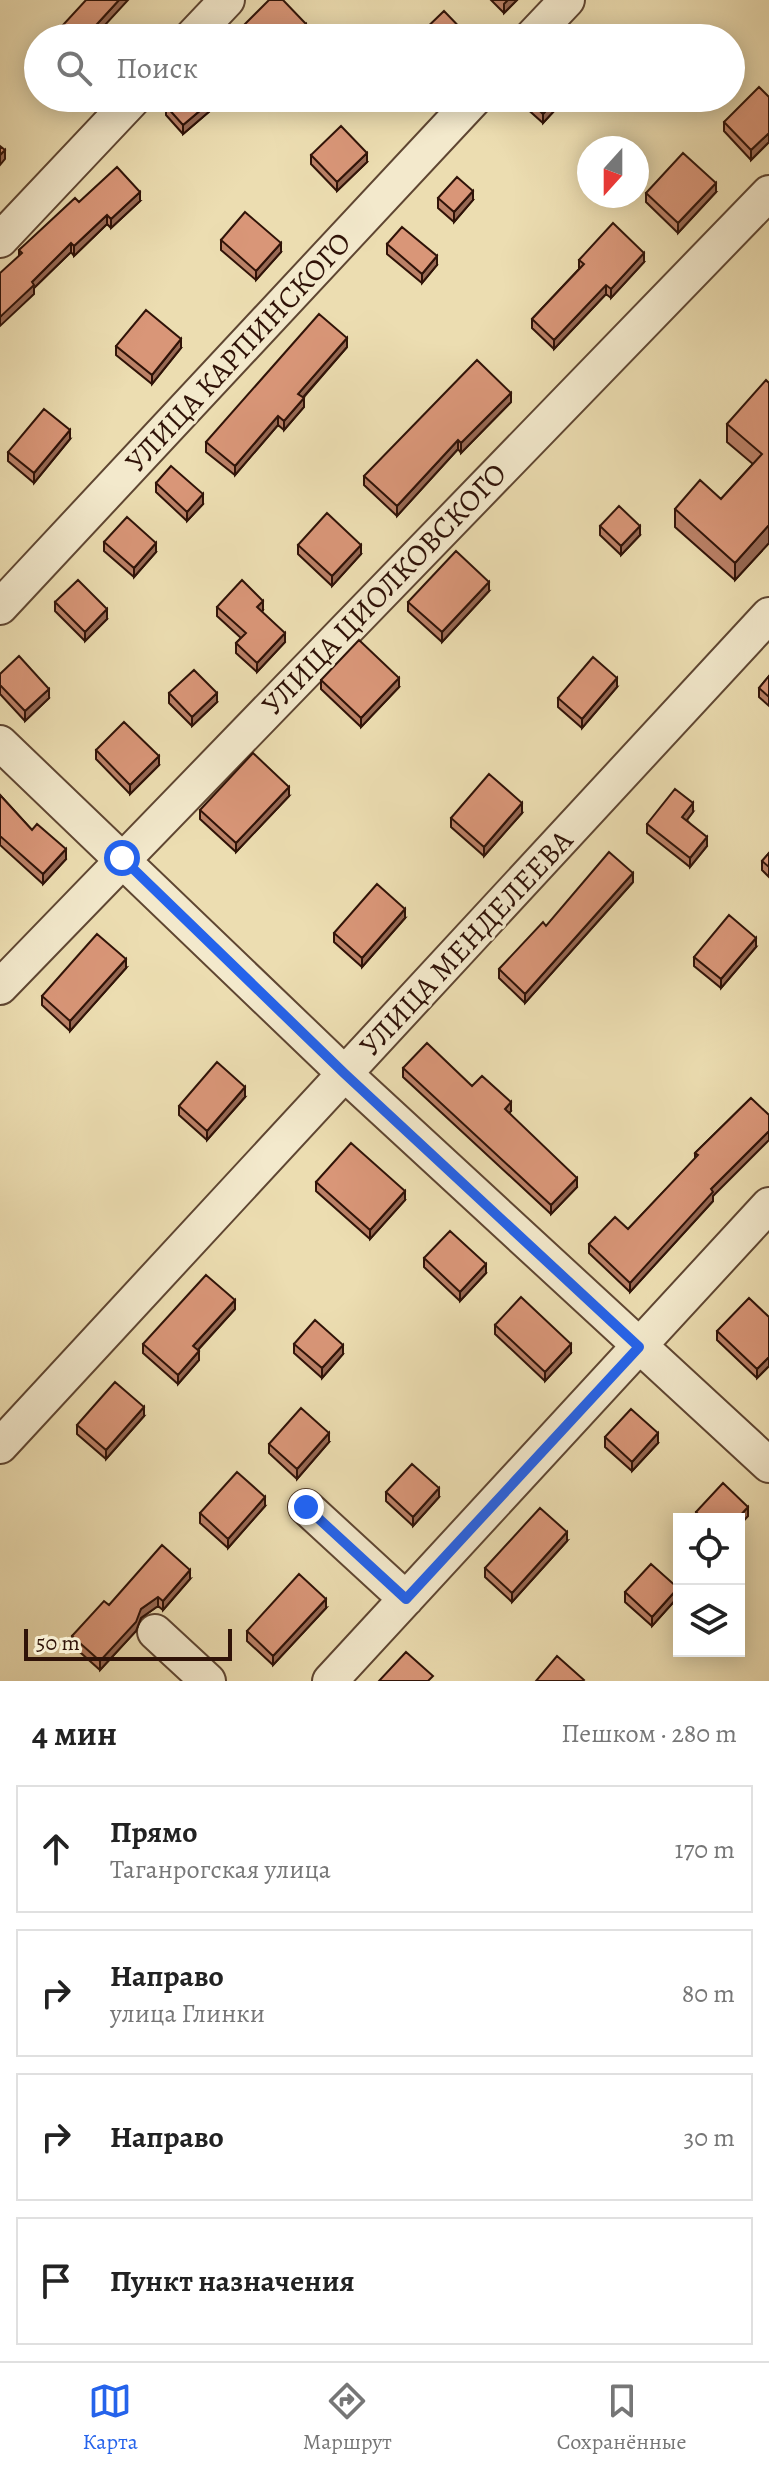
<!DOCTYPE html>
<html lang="ru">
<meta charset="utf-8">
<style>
:root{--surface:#fff;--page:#f2f2f2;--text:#222;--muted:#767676;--line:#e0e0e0;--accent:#2563eb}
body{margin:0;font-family:Alegreya,serif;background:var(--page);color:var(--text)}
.controls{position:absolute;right:24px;bottom:24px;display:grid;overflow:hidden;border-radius:0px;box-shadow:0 4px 20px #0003}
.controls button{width:72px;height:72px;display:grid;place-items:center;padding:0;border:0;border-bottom:2px solid var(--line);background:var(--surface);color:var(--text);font:40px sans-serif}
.compass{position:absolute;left:577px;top:136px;width:72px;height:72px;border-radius:50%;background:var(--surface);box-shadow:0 4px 20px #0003;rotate:201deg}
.scale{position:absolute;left:24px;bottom:20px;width:208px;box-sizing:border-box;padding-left:8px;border:4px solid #301308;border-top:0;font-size:22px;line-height:28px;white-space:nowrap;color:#301308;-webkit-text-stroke:6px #f3e9cc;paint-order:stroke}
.stop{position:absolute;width:24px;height:24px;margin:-18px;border:6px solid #2563eb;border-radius:50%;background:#fff}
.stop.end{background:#2563eb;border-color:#fff;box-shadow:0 2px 8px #0008}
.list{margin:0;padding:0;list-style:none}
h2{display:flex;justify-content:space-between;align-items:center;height:104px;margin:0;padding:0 32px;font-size:34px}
h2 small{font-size:26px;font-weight:400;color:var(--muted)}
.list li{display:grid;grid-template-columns:52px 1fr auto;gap:24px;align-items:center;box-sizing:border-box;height:128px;margin:0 16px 16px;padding:0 16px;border:2px solid var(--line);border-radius:0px}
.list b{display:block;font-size:30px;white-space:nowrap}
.list p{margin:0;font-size:26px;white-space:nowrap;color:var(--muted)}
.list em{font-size:26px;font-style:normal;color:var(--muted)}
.icon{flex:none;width:44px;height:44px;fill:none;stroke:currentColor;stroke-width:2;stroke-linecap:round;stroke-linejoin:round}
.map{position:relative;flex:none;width:769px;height:1681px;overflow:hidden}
.search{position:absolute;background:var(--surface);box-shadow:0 4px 20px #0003;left:24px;right:24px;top:24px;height:88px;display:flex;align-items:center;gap:20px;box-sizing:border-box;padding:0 28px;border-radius:44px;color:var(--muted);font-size:30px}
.sheet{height:680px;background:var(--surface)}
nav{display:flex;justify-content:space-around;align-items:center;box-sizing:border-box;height:112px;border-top:2px solid var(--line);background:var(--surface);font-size:22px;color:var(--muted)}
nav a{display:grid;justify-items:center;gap:4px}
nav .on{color:var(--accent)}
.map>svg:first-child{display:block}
</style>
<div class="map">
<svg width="769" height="1681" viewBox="0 0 769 1681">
<rect width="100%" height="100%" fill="#ecddb1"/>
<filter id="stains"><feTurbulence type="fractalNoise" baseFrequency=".0025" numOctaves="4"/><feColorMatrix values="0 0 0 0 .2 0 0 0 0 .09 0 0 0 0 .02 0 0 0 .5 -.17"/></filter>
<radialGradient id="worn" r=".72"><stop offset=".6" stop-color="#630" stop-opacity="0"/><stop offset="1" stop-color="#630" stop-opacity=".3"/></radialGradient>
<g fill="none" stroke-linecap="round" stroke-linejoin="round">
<defs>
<path id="minor" d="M191,38l36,-38
M531,38l36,-38
M0,240l134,-142
M0,607l475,-509
M0,743l345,331 424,391
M0,987l769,-794
M0,1446l769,-831
M306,1507l100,92
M155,1632l53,49
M330,1681l439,-476"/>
</defs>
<use href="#minor" stroke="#5f4632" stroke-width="38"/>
<use href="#minor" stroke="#f3e9cc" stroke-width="34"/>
</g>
<path fill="#bb8167" stroke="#301308" stroke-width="2" d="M491,0h26l-13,13z
M769,97v45l-18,18 -27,-29v-9z
M175,98h50l-42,36 -17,-19v-9z
M524,98h42l-23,25 -19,-17z
M311,155l56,7 -30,29 -26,-27z
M716,192l-38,41 -32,-31v-9z
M438,198l35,2 -19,22 -16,-14z
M140,201l-29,27 -4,-4 -33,32 -3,-4 -37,36v6l-15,-39v-5l60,-48z
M221,240l60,12 -25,28 -35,-30z
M387,244l50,21 -15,18 -35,-29z
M579,260l65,2 -33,36 -5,-4 -52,55 -22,-21v-9l47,-50z
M116,346l65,2 -29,36 -36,-29z
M347,347l-44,51 1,9 -20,23 -6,-5 -43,50 -29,-23v-10z
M769,383v160l-34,37 -60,-53v-18l46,-10 32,-35 -26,-22v-18z
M511,402l-50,51 -3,-4 -61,67 -33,-31v-9z
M70,439l-36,44 -26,-22v-9z
M156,483l47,21 -16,17 -31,-29z
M600,526l40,9 -19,20 -21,-20z
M104,542l52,10 -22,25 -30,-26z
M298,545l63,9 -29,32 -34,-32z
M489,591l-47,51 -34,-31v-9z
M55,602l52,17 -22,22 -30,-30z
M217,607l46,3 -1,2 23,30 -28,30 -21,-19v-10l5,-5 -24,-22z
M0,674l49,24 -24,23 -25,-27z
M769,676v30l-10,-9v-9z
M321,680l78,7 -38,40 -40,-38z
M617,687l-35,41 -24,-21v-9z
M169,693l48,9 -25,24 -23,-23z
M96,750l63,15 -29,29 -34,-35z
M0,795l32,35 34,29 -23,25 -43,-39z
M289,796l-53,56 -36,-33v-9z
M693,812l-6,8 20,26 -17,21 -43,-34v-9z
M522,813l-38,43 -33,-29v-9z
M769,853v24l-7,-7v-9z
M633,882l-108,121 -26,-25v-9l47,-43z
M405,918l-43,49 -28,-25v-9z
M756,947l-35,41 -27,-22v-9z
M126,968l-56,63 -28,-26v-9z
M403,1068l69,18 39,25 -2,2 68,74 -26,27 -148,-137z
M245,1097l-38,43 -28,-25v-9z
M751,1098l-38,98v5l-83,91 -41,-39v-9l39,-15 67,-70v-6z
M316,1182l89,18 -35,39 -54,-48z
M424,1258l62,15 -26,28 -36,-34z
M235,1309l-37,41 1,10 -21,24 -35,-31v-9z
M769,1317v49l-12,12 -40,-38v-9z
M495,1325l76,28 -26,28 -50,-47z
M294,1344l49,10 -21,24 -28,-25z
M144,1416l-38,43 -29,-25v-9z
M605,1437l53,6 -26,28 -27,-24z
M329,1442l-32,37 -28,-26v-9z
M386,1492l53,5 -26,29 -27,-25z
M265,1506l-37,42 -28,-25v-10z
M696,1512l52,4 -9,3h-43z
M567,1541l-55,61 -27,-25v-9z
M190,1579l-27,31 -5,-4 -17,12 -5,13 -36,39 -28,-25v-9l37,-31z
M625,1592l53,5 -26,29 -27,-24z
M326,1608l-53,57 -26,-24v-10z"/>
<path fill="#986954" stroke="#301308" stroke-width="2" d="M119,0h9l-35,38h-6v-3z
M508,0h9l-13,13v-9z
M306,24v10l-5,4h-10z
M215,98h10l-42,36v-9z
M557,98h9l-23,25v-9z
M769,133v9l-18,18v-10z
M5,150v9l-5,6v-10z
M367,153v9l-30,29v-9z
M716,183v9l-38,41v-10z
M473,191v9l-19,22v-10z
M140,192v9l-29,27v-9z
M107,215v9l-33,32v-10z
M71,243v9l-37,36v6l-34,32v-9l32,-35z
M281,243v9l-25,28v-9z
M644,253v9l-33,36v-9z
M437,256v9l-15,18v-9z
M606,285v9l-52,55v-9z
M347,338v9l-49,56v-9z
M181,339v9l-29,36v-9z
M511,393v9l-50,51v-10z
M304,398v9l-20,23v-9z
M278,416v9l-43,50v-9z
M70,430v9l-36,44v-10z
M458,440v9l-61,67v-10z
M203,494v10l-16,17v-9z
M769,525v18l-34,37v-17z
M640,526v9l-19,20v-9z
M156,543v9l-22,25v-9z
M361,545v9l-29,32v-10z
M489,582v9l-47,51v-10z
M263,601v9l-6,6v-9z
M107,609v10l-22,22v-9z
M285,633v9l-28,30v-9z
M399,678v9l-38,40v-9z
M617,678v9l-35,41v-9z
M49,689v9l-24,23v-10z
M217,693v9l-25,24v-9z
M159,756v9l-29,29v-9z
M289,787v9l-53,56v-9z
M522,803v10l-38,43v-9z
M693,803v9l-11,14v-9z
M707,837v9l-17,21v-9z
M66,849v10l-23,25v-10z
M633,873v9l-108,121v-9z
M405,909v9l-43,49v-9z
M756,938v9l-35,41v-9z
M126,959v9l-56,63v-10z
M245,1087v10l-38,43v-9z
M511,1102v9l-6,7v-9z
M769,1131v9l-56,56v5l-83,91v-9l81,-94z
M577,1178v9l-26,27v-9z
M405,1191v9l-35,39v-9z
M486,1264v9l-26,28v-9z
M235,1300v9l-42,46v-9z
M571,1344v9l-26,28v-9z
M343,1345v9l-21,24v-10z
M199,1351v9l-21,24v-9z
M769,1357v9l-12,12v-9z
M144,1407v9l-38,43v-9z
M329,1433v9l-32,37v-10z
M658,1433v10l-26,28v-9z
M439,1488v9l-26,29v-9z
M265,1497v9l-37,42v-9z
M748,1507v9l-9,10v-7h-2z
M567,1532v9l-55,61v-9z
M190,1570v9l-27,31v-9z
M678,1588v9l-26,29v-9z
M158,1597v9l-17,12 -5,13 -36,39v-9l41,-52z
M326,1599v9l-53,57v-9z"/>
<path fill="#d99678" stroke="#301308" stroke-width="2" d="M86,0h33l-32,35 3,3h-39z
M269,0h14l23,24 -15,14h-60z
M444,11l26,27h-54z
M577,33l5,5h-9z
M759,87l10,10v36l-18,17 -27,-28z
M175,98h40l-32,27 -17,-19z
M526,98h31l-14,16z
M341,126l26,27 -30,29 -26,-27z
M0,146l5,4 -5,5z
M683,153l33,30 -38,40 -32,-30z
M117,167l23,25 -29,27 -4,-4 -33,31 -3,-3 -39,39 2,3 -34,32v-44l22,-20 -3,-3 56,-52 4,4z
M457,177l16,14 -19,21 -16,-14z
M245,212l36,31 -25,28 -35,-31z
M613,223l31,30 -33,36 -5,-4 -52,55 -22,-21 52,-55 -5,-4z
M402,227l35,29 -15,18 -35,-30z
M146,310l35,29 -29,36 -36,-29z
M319,314l28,24 -49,56 6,4 -20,23 -6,-5 -43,50 -29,-24z
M477,360l34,33 -50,50 -3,-3 -61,66 -33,-30z
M766,380l3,3v142l-34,38 -60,-54 25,-29 21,19 41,-45 -35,-30z
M44,409l26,21 -36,43 -26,-21z
M171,466l32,28 -16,18 -31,-29z
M619,506l21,20 -19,20 -21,-20z
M327,513l34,32 -29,31 -34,-31z
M127,517l29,26 -22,25 -30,-26z
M456,551l33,31 -47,50 -34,-30z
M78,580l29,29 -22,23 -30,-30z
M242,580l21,21 -6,6 28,26 -28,30 -21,-20 10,-10 -29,-26z
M359,640l40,38 -38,40 -40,-38z
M19,656l30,33 -24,22 -25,-26v-11z
M593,657l24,21 -35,41 -24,-21z
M194,670l23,23 -25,24 -23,-24z
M769,676v21l-10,-9z
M124,722l35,34 -29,29 -34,-35z
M253,753l36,34 -53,56 -36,-33z
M489,774l33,29 -38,44 -33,-29z
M675,789l18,14 -11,14 25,20 -17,21 -43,-34z
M0,795l32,35 5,-6 29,25 -23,25 -43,-38z
M609,852l24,21 -108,121 -26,-25 44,-47 3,4z
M769,853v14l-7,-6z
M377,884l28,25 -43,49 -28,-25z
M729,915l27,23 -35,41 -27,-22z
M97,934l29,25 -56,62 -28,-25z
M427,1043l45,43 10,-10 29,26 -6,7 72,69 -26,27 -148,-137z
M217,1062l28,25 -38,44 -28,-25z
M751,1098l18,17v16l-58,58 2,3 -83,91 -41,-39 26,-27 13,12 70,-74 -3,-2z
M351,1143l54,48 -35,39 -54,-48z
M450,1231l36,33 -26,28 -36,-34z
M206,1275l29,25 -42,46 6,5 -21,24 -35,-31z
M521,1297l50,47 -26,28 -50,-47z
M749,1298l20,19v40l-12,12 -40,-38z
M315,1320l28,25 -21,23 -28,-24z
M115,1382l29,25 -38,43 -29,-25z
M301,1408l28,25 -32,36 -28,-25z
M631,1409l27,24 -26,29 -27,-25z
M412,1464l27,24 -26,29 -27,-25z
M237,1472l28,25 -37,42 -28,-26z
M723,1483l25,24 -11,12h-34l-7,-7z
M540,1508l27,24 -55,61 -27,-25z
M162,1545l28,25 -27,31 -5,-4 -17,12 -5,13 -36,39 -28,-25 32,-35 5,4z
M651,1564l27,24 -26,29 -27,-25z
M299,1574l27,25 -53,57 -26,-25z
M406,1652l27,24 -5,5h-49z
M557,1656l27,24 -1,1h-47z"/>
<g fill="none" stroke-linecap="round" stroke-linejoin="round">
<path stroke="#2563eb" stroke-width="10" d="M122,858l223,216 294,273 -233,252 -100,-92"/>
</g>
<g text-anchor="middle" stroke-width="6" stroke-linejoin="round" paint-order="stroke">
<g font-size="30" fill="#301308" stroke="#f3e9cc">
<text transform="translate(238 352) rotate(-47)" y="10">УЛИЦА КАРПИНСКОГО</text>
<text transform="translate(384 589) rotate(-46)" y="10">УЛИЦА ЦИОЛКОВСКОГО</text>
<text transform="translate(466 943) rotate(-47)" y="10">УЛИЦА МЕНДЕЛЕЕВА</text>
</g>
</g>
<rect width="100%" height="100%" filter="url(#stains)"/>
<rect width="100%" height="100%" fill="url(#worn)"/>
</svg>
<div class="controls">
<button><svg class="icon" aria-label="locate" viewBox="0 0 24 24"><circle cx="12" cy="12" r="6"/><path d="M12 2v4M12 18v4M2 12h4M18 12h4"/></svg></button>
<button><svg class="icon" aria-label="layers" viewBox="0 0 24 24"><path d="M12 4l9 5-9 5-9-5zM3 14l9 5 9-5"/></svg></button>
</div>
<svg class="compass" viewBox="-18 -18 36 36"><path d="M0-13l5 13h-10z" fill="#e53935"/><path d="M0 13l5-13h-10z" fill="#767676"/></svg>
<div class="scale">50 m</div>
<div class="stop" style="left:122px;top:858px"></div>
<div class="stop end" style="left:306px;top:1507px"></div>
<div class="search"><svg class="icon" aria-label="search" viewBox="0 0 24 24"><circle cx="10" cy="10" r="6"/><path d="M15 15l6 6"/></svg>Поиск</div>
</div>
<section class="sheet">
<h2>4 мин<small>Пешком · 280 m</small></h2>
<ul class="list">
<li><svg class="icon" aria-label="ahead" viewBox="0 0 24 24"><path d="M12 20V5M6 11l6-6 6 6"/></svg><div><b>Прямо</b><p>Таганрогская улица</p></div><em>170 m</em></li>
<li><svg class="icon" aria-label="right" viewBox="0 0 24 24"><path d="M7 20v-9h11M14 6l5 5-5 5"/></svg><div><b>Направо</b><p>улица Глинки</p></div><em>80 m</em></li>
<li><svg class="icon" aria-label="right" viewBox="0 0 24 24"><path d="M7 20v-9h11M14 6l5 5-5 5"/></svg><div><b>Направо</b></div><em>30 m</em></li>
<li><svg class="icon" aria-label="arrive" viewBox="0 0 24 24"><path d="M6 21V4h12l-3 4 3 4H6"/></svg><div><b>Пункт назначения</b></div></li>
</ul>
</section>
<nav>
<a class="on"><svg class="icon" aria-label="map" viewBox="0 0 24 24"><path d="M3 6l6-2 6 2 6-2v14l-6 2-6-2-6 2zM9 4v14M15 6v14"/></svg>Карта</a>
<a><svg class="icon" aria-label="directions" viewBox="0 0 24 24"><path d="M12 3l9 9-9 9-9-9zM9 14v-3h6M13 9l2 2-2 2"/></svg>Маршрут</a>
<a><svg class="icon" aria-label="saved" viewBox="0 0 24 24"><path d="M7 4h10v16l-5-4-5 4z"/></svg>Сохранённые</a>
</nav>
